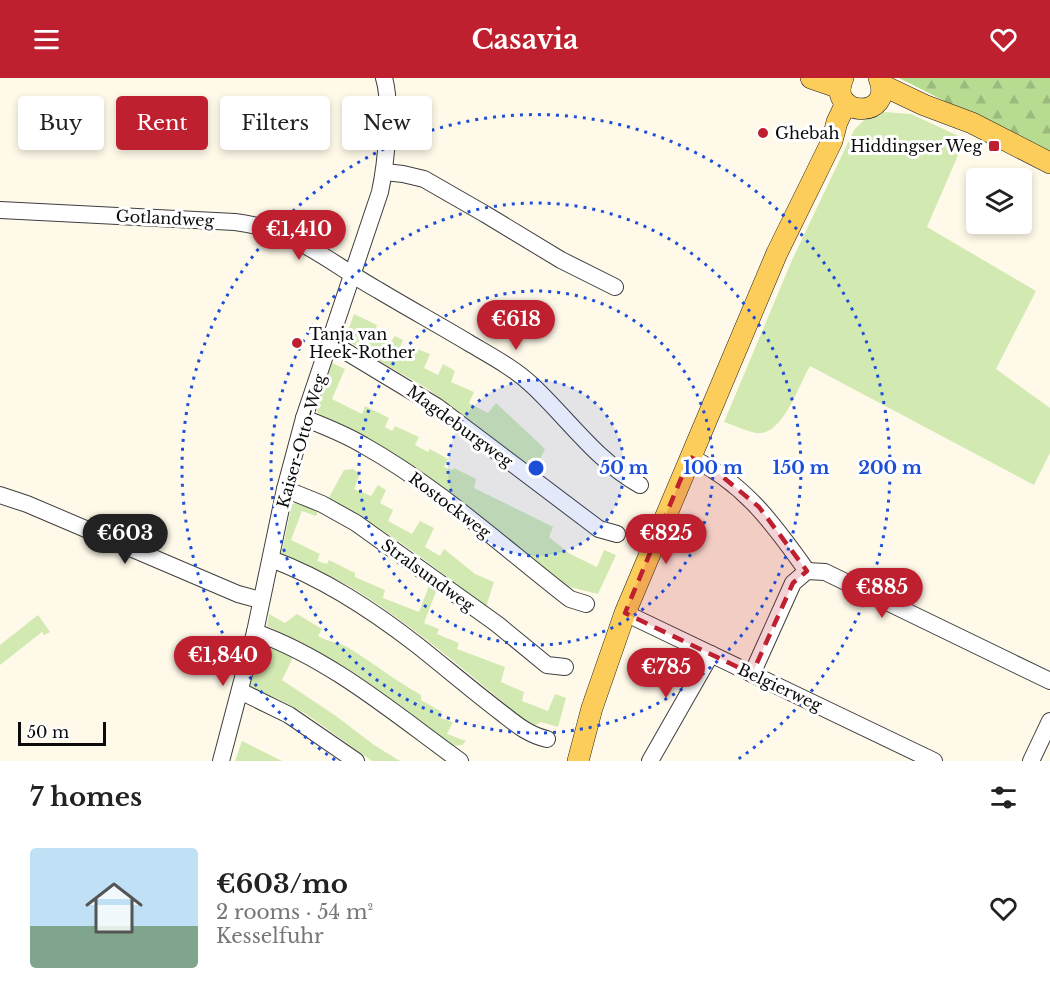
<!DOCTYPE html>
<html lang="en">
<head>
<meta charset="utf-8">
<style>
  body { margin:0; font-family:"Libre Baskerville",serif; background:#f6f6f6; color:#222; height:100vh; display:flex; flex-direction:column; font-size:22px; white-space:nowrap }
  * { box-sizing:border-box; margin:0 }
  p { font-size:20px; color:#767676 }
  .icon { flex:none; width:33px; height:33px; fill:none; stroke:currentColor; stroke-width:2; stroke-linecap:round; stroke-linejoin:round }
  .map { position:relative; height:683px; overflow:hidden }
  .side { display:flex; flex-direction:column; background:#fff; flex:1 }
  .side>* { flex:none }
  .banner { position:absolute; left:18px; top:18px; width:600px; height:54px; display:flex; gap:12px }
  .tools { position:absolute; left:966px; top:90px; display:grid; gap:12px }
  .tools a { display:grid; place-items:center; width:66px; height:66px; border-radius:6px; background:#fff; box-shadow:0 3px 9px #0003; font-size:30px }
  .scale { position:absolute; left:18px; bottom:15px; width:88px; box-sizing:border-box; padding-left:6px; border:3px solid #0b0b0b; border-top:0; font-size:16px; line-height:21px; white-space:nowrap; color:#0b0b0b; -webkit-text-stroke:4px #fff; paint-order:stroke }
  .price { position:absolute; translate:-50% -51px; padding:0 14px; border-radius:21px; background:#be202f; color:#fff; font-size:20px; line-height:39px; filter:drop-shadow(0 2px 3px #0008) }
  .price::after { content:''; position:absolute; left:50%; top:36px; width:18px; height:14px; margin-left:-9px; background:inherit; clip-path:polygon(0 0,100% 0,50% 100%) }
  .price.current { background:#222; color:#fff }
  ul { padding:0; list-style:none }
  li { display:flex; align-items:center; gap:18px; height:150px; padding:0 30px }
  li+li { border-top:2px solid #e0e0e0 }
  li span { display:grid; place-items:center; flex:none; width:168px; height:120px; border-radius:6px; color:#555 }
  li>.icon { margin-inline-start:auto }
  span .icon { width:72px; height:72px; fill:#fffc; stroke-width:1 }
  li b { font-size:26px }
  h2 { display:flex; justify-content:space-between; align-items:center; height:72px; padding:0 30px; font-size:26px }
  .pill { padding:0 21px; border-radius:6px; background:#fff; box-shadow:0 3px 9px #0003; font-size:21px; line-height:54px }
  .pill.current { background:#be202f; color:#fff }
  header { display:flex; justify-content:space-between; align-items:center; height:78px; padding:0 30px; background:#be202f; color:#fff; font-size:27px; font-weight:800 }
  .map>svg:first-child { display:block }
  .grass { fill:#d2eab2 }
  .forest { fill:url(#forest-firs) }
  .lines { fill:none; stroke-linecap:round; stroke-linejoin:round }
  .minor-casing { stroke:#3e3e3e; stroke-width:18 }
  .major-casing { stroke:#1c1c1c; stroke-width:22 }
  .minor { stroke:#fff; stroke-width:16 }
  .major { stroke:#fdcd5b; stroke-width:21 }
  .marked { fill:#be202f; fill-opacity:0.2; stroke:#be202f; stroke-width:4.5; stroke-dasharray:12 8; stroke-linejoin:round }
  .ring { fill:none; stroke:#1d4ed8; stroke-width:3; stroke-dasharray:3 6 }
  .poi-dot { fill:#be202f; stroke:#fff; stroke-width:2 }
  .labels { text-anchor:middle; stroke-width:6; stroke-linejoin:round; paint-order:stroke }
  .poi-label { font-size:16px; fill:#0b0b0b; stroke:#fff; text-anchor:start }
  .street-label { font-size:16px; fill:#0b0b0b; stroke:#fff }
  .centre { fill:#1d4ed8; stroke:#fff; stroke-width:3 }
  .ring-label { font-size:18px; text-anchor:middle; font-weight:bold; fill:#1d4ed8; stroke:#fff; stroke-width:6; stroke-linejoin:round; paint-order:stroke }
</style>
</head>
<body>
<header><svg class="icon" aria-label="menu" viewBox="0 0 24 24"><path d="M4 6h16M4 12h16M4 18h16"/></svg>Casavia<svg class="icon" aria-label="heart" viewBox="0 0 24 24"><path d="M12 20l-8-8c-3-5 5-10 8-4 3-6 11-1 8 4z"/></svg></header>
<div class="map">
<svg width="1050" height="683" viewBox="0 0 1050 683">
  <defs>
    <pattern id="forest-firs" width="22" height="20" patternUnits="userSpaceOnUse" patternTransform="scale(1.5)"><rect width="22" height="20" fill="#b6db91"/><path d="M5 1l3.5 6h-7zM16 11l3.5 6h-7z" fill="#9bbb7c"/></pattern>
  </defs>
  <rect width="100%" height="100%" fill="#fff9e9"/>
  <g class="grass">
    <path d="M884,34L911,36L965,61L927,149L1036,213L996,291L1050,330V375L1034,407L810,288C799,306 783,359 756,355C745,353 734,347 724,344L792,182L854,52L863,43Z"/>
    <polygon points="354,236 377,247 373,258 389,266 395,258 403,262 398,274 412,280 417,271 430,276 424,290 438,297 443,286 455,293 451,304 474,314 469,325 488,335 496,325 545,371 534,393 428,311 376,281 345,261"/>
    <polygon points="332,285 345,291 332,321 362,336 365,328 389,340 385,349 392,353 395,348 419,359 415,367 428,374 430,371 448,381 444,389 452,392 454,390 476,401 474,410 553,449 549,459 570,476 597,489 604,472 616,477 598,516 566,508 440,407 382,368 347,350 318,339 317,329"/>
    <path d="M353,391L360,396L354,411L371,418L378,407L386,412L380,425L393,432L388,443L412,456L420,443L434,450L425,469L440,478L444,471L475,496L494,504L486,529C435,489 385,450 328,421L344,392Z"/>
    <path d="M302,423L319,431L316,438L302,433L291,462L320,476L317,483L327,486L329,482L355,495V499L385,512L383,520L419,534L430,505L437,511L424,545L439,551L437,556L459,565L457,571L505,589L501,604L524,614L522,623L548,633L555,616L566,620L558,649L541,644L532,649C477,602 420,553 359,514C335,499 307,488 281,477L292,426Z"/>
    <path d="M269,536L285,545L297,536L322,551L318,558C328,564 341,565 349,570C373,585 396,603 421,617V622L442,634L440,640L453,644L447,656L466,663L462,667L453,668L379,614L305,566L267,548Z"/>
    <polygon points="38,537 50,554 44,557 42,554 0,587 0,567"/>
    <polygon points="263,563 294,577 282,602 336,638 374,667 400,683 372,683 306,636 278,621 249,610"/>
    <polygon points="242,663 282,683 235,683"/>
  </g>
  <polygon class="forest" points="899,0 1050,0 1050,76"/>
  <g class="lines">
    <g class="minor-casing">
      <g id="minor">
        <polyline points="385,94 403,96 424,101 485,136 561,182 615,209"/>
        <path d="M0,132L235,144C295,151 328,184 378,212C408,230 439,247 469,265C491,278 514,290 533,308C568,341 598,384 640,407"/>
        <polyline points="330,264 436,328 599,451 617,456"/>
        <path d="M304,340C324,348 345,356 363,367C438,409 503,469 570,521L586,526"/>
        <path d="M690,379C744,405 773,445 807,493"/>
        <polyline points="285,411 322,426 356,445 497,546 547,587 565,589"/>
        <polyline points="0,417 27,426 238,516 260,522"/>
        <path d="M271,481C325,501 372,532 417,567C446,590 474,614 503,636C517,647 529,657 547,661"/>
        <polyline points="625,535 934,683"/>
        <path d="M255,554C331,581 395,636 460,683"/>
        <polyline points="752,596 793,505 807,493 825,494 1050,603"/>
        <polyline points="240,613 289,637 356,683"/>
        <path d="M221,683L255,554L285,411L304,340L380,114C386,86 392,26 384,0"/>
        <polyline points="650,683 711,576"/>
        <polyline points="1031,683 1050,643"/>
      </g>
    </g>
    <g class="major-casing">
      <g id="major">
        <polyline points="811,0 840,10"/>
        <path d="M843,0C825,39 896,43 879,0"/>
        <polyline points="882,7 924,27 972,45 1050,85"/>
        <polyline points="578,683 592,630 625,535 777,175 832,63 837,44 846,25"/>
      </g>
    </g>
    <use href="#minor" class="minor"/>
    <use href="#major" class="major"/>
  </g>
  <path class="marked" d="M690,379L712,390L759,429L807,493L793,505L752,596L625,535Z"/>
  <circle cx="536" cy="390" r="88" fill="#1d4ed8" fill-opacity=".12"/>
  <g class="ring">
    <circle cx="536" cy="390" r="88"/>
    <circle cx="536" cy="390" r="177"/>
    <circle cx="536" cy="390" r="265"/>
    <path d="M335 682A354 354 0 1 1 737 682"/>
  </g>
  <g class="poi-dot">
    <circle cx="763" cy="55" r="6"/>
    <rect x="988" y="62" width="12" height="12" rx="3"/>
    <circle cx="297" cy="265" r="6"/>
  </g>
  <g class="labels">
    <g class="poi-label">
      <text x="775" y="61">Ghebah</text>
      <text x="982" y="74" text-anchor="end">Hiddingser Weg</text>
      <text x="309" y="262">Tanja van<tspan x="309" dy="18">Heek-Rother</tspan></text>
    </g>
    <g class="street-label">
      <text transform="translate(165 140) rotate(3)" y="6">Gotlandweg</text>
      <text transform="translate(460 348) rotate(36)" y="6">Magdeburgweg</text>
      <text transform="translate(301 363) rotate(-74)" y="6">Kaiser-Otto-Weg</text>
      <text transform="translate(450 427) rotate(37)" y="6">Rostockweg</text>
      <text transform="translate(428 497) rotate(36)" y="6">Stralsundweg</text>
      <text transform="translate(780 609) rotate(25)" y="6">Belgierweg</text>
    </g>
  </g>
  <circle cx="536" cy="390" r="9" class="centre"/>
  <g class="ring-label">
    <text x="624" y="396">50 m</text>
    <text x="713" y="396">100 m</text>
    <text x="801" y="396">150 m</text>
    <text x="890" y="396">200 m</text>
  </g>
</svg>
<div class="tools">
<a><svg class="icon" aria-label="layers" viewBox="0 0 24 24"><path d="M12 4l9 5-9 5-9-5zM3 14l9 5 9-5"/></svg></a>
</div>
<div class="scale">50 m</div>
<b class="price" style="left:299px;top:183px">€1,410</b>
<b class="price" style="left:516px;top:273px">€618</b>
<b class="price current" style="left:125px;top:487px">€603</b>
<b class="price" style="left:666px;top:487px">€825</b>
<b class="price" style="left:882px;top:541px">€885</b>
<b class="price" style="left:223px;top:609px">€1,840</b>
<b class="price" style="left:666px;top:621px">€785</b>
<div class="banner">
<a class="pill">Buy</a>
<a class="pill current">Rent</a>
<a class="pill">Filters</a>
<a class="pill">New</a>
</div>
</div>
<section class="side">
<h2>7 homes<svg class="icon" aria-label="filters" viewBox="0 0 24 24"><path d="M4 7h16M4 17h16"/><circle cx="9" cy="7" r="2"/><circle cx="15" cy="17" r="2"/></svg></h2>
<ul>
<li><span style="background:linear-gradient(#bfe0f5 65%,#7fa58c 0)"><svg class="icon" aria-label="home" viewBox="0 0 24 24"><path d="M3 11l9-7 9 7M6 9v11h12V9"/></svg></span><div><b>€603/mo</b><p>2 rooms · 54 m²</p><p>Kesselfuhr</p></div><svg class="icon" aria-label="heart" viewBox="0 0 24 24"><path d="M12 20l-8-8c-3-5 5-10 8-4 3-6 11-1 8 4z"/></svg></li>
</ul>
</section>
</body>
</html>
